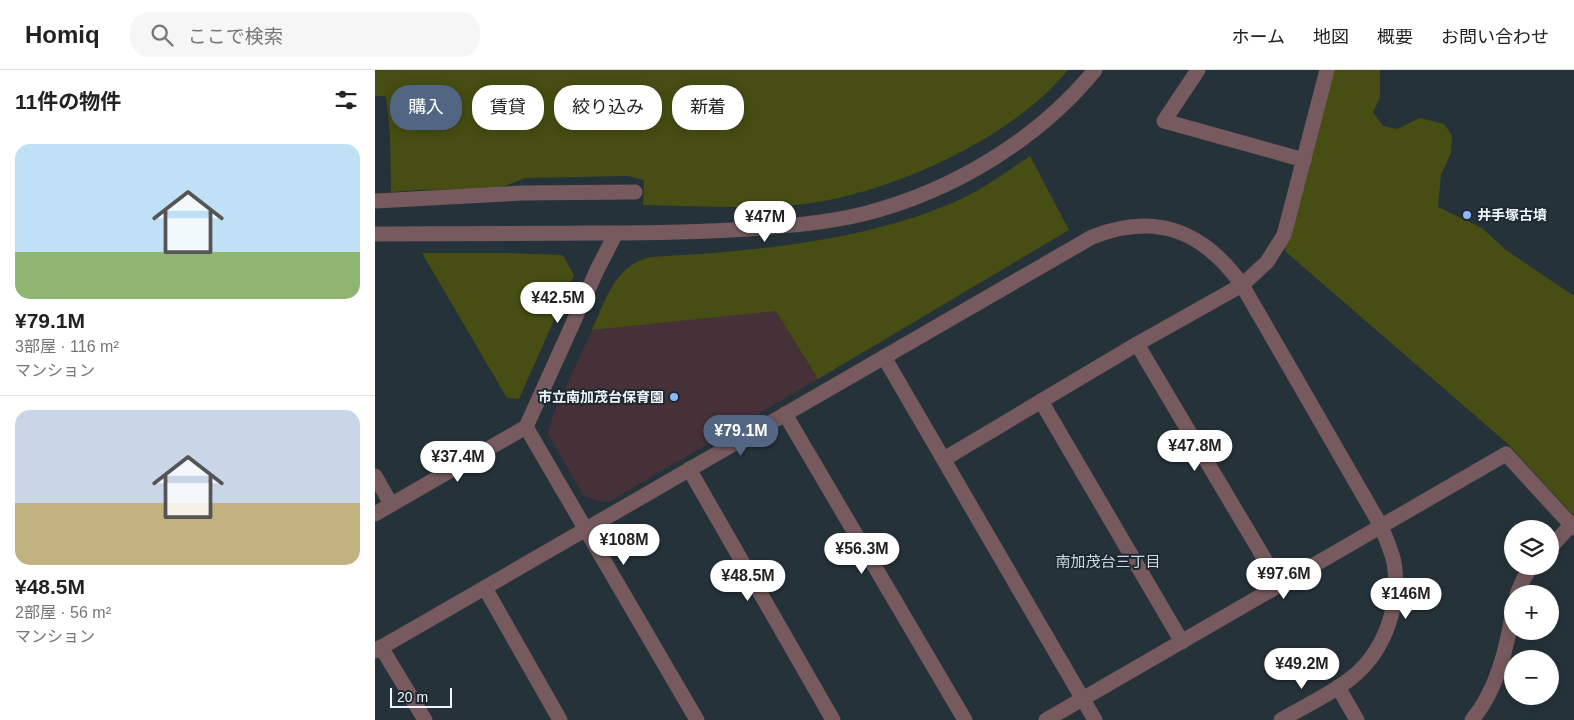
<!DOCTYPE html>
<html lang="ja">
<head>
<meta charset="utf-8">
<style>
  body { margin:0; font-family:Arial,"Noto Sans JP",sans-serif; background:#f6f6f6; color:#222; height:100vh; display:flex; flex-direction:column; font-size:19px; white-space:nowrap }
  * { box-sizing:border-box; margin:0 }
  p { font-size:16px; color:#767676 }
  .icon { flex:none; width:28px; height:28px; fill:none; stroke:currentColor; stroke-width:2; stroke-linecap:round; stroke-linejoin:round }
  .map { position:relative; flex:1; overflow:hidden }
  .details { display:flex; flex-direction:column; background:#fff; width:375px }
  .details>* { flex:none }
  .banner { position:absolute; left:15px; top:15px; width:475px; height:45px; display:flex; gap:10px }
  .tools { position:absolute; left:1129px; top:450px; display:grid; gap:10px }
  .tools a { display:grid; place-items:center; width:55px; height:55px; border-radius:50%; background:#fff; box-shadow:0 2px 12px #0003; font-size:25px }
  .scale { position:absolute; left:15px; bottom:12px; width:62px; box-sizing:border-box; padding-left:5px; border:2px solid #eef6fb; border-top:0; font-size:14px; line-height:18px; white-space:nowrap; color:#eef6fb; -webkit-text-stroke:4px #1d2830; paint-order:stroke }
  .price { position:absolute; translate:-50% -42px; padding:0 11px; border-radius:18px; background:#fff; color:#222; font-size:16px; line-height:32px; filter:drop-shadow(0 1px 2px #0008) }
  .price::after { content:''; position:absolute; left:50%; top:30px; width:15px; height:11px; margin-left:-8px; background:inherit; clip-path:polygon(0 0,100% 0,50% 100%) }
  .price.on { background:#526684; color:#fff }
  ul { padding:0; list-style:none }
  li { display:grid; align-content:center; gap:10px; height:265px; padding:0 15px }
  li+li { border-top:1px solid #e0e0e0 }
  li span { display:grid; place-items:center; height:155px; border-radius:15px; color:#555 }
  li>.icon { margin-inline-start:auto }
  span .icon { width:90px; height:90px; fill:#fffc; stroke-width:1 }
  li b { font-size:21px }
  h2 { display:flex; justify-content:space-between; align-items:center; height:60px; padding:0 15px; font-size:21px }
  .tag { padding:0 18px; border-radius:20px; background:#fff; box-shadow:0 2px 12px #0003; font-size:18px; line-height:45px }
  .tag.on { background:#526684; color:#fff }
  header { display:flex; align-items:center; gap:30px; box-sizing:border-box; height:70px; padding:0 25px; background:#fff; border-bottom:1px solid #e0e0e0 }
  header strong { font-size:24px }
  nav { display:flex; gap:28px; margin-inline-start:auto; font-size:18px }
  .search { width:350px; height:45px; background:#f6f6f6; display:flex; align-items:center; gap:12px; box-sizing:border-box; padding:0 18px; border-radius:20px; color:#767676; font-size:19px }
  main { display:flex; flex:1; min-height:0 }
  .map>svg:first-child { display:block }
  .education { fill:#453137 }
  .green { fill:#464e13 }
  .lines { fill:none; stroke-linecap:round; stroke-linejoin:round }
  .minor { stroke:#765a5e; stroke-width:15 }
  .tertiary { stroke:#765a5e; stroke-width:15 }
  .poi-dot { fill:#8db9fc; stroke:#1d2830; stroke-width:2 }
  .labels { text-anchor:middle; stroke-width:4; stroke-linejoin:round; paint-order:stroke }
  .poi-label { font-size:14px; font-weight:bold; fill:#eef6fb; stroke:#1d2830; text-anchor:start }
  .neighbourhood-label { font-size:15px; fill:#cbd9e4; stroke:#1d2830 }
</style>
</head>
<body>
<header>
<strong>Homiq</strong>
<div class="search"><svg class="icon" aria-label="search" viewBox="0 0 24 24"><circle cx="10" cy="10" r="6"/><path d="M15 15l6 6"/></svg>ここで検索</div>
<nav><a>ホーム</a><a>地図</a><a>概要</a><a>お問い合わせ</a></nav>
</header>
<main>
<section class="details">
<h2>11件の物件<svg class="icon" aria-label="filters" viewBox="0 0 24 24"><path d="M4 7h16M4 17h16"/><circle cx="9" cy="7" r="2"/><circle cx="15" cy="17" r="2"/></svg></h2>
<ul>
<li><span style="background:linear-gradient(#bfe0f5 70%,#8fb573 0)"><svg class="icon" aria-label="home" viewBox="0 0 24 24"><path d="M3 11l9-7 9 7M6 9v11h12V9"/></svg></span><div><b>¥79.1M</b><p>3部屋 · 116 m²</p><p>マンション</p></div></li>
<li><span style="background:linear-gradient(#c9d6e8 60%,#c2b280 0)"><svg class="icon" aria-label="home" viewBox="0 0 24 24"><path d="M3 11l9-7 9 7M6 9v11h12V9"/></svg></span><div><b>¥48.5M</b><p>2部屋 · 56 m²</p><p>マンション</p></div></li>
</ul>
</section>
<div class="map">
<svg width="1199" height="650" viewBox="0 0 1199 650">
  <rect width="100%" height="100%" fill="#26323a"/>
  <polygon class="education" points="401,240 443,309 234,432 227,432 209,426 173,364 178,345 217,260"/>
  <g class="green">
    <path d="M0,0H693C636,70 509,127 420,135C369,139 319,136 268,135L269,110L253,106L150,108L122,119L43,120L16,122L15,64L11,26H0Z"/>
    <polygon points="959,0 1005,0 1005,28 998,42 1008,56 1022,59 1045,48 1069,54 1077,65 1076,83 1066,105 1063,137 1107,158 1131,180 1199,226 1199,446 1133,374 911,182 910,178"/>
    <path d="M655,86L694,160L443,309L401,241L217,260C231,230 239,195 276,187C380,181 488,172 584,130C609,119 632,101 655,86Z"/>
    <polygon points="47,183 133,183 186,185 189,187 199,205 144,329 132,328"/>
  </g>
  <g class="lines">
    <g class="minor">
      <polyline points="823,0 789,51 929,90"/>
      <polyline points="0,131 148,123 260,122"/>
      <polyline points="762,274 905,515"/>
      <polyline points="509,287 720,650"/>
      <polyline points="666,331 807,572"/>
      <polyline points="410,344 590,650"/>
      <polyline points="151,357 322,650"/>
      <polyline points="569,389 762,274 867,215 892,192 909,165 952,0"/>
      <polyline points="314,399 458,650"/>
      <polyline points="0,406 16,434"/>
      <polyline points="0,444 151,357 222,200 241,163"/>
      <polyline points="1175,478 1196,455"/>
      <polyline points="110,518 185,650"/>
      <polyline points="1142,524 1149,508 1157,496"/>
      <polyline points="6,577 50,650"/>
      <path d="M0,581L717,167C780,142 828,160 867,215L1006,456C1011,468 1016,480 1019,492C1026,535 1010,582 975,609C954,625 928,637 906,650"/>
      <polyline points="963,617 982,650"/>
      <polyline points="671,650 1131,384 1199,458"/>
      <path d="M1097,650C1122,620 1132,578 1138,540"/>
    </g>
    <path class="tertiary" d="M0,164C76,164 152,164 227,163C276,163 325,162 374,159C412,156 451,153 488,144C576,122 663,70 720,0"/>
  </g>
  <g class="poi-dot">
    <circle cx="1092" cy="145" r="5"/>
    <circle cx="299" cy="327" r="5"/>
  </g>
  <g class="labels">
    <g class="poi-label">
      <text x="1102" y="150">井手塚古墳</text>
      <text x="289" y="332" text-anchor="end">市立南加茂台保育園</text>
    </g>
    <g class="neighbourhood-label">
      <text x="733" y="497">南加茂台三丁目</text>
    </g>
  </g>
</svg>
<div class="tools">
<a><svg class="icon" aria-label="layers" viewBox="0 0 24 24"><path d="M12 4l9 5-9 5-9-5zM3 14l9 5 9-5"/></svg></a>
<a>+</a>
<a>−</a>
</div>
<div class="scale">20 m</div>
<b class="price" style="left:390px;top:173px">¥47M</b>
<b class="price" style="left:183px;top:254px">¥42.5M</b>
<b class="price on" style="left:366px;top:387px">¥79.1M</b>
<b class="price" style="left:820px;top:402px">¥47.8M</b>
<b class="price" style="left:83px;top:413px">¥37.4M</b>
<b class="price" style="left:249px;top:496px">¥108M</b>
<b class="price" style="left:487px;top:505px">¥56.3M</b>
<b class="price" style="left:909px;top:530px">¥97.6M</b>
<b class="price" style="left:373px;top:532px">¥48.5M</b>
<b class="price" style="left:1031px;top:550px">¥146M</b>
<b class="price" style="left:927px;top:620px">¥49.2M</b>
<div class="banner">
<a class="tag on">購入</a>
<a class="tag">賃貸</a>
<a class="tag">絞り込み</a>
<a class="tag">新着</a>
</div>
</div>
</main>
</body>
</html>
